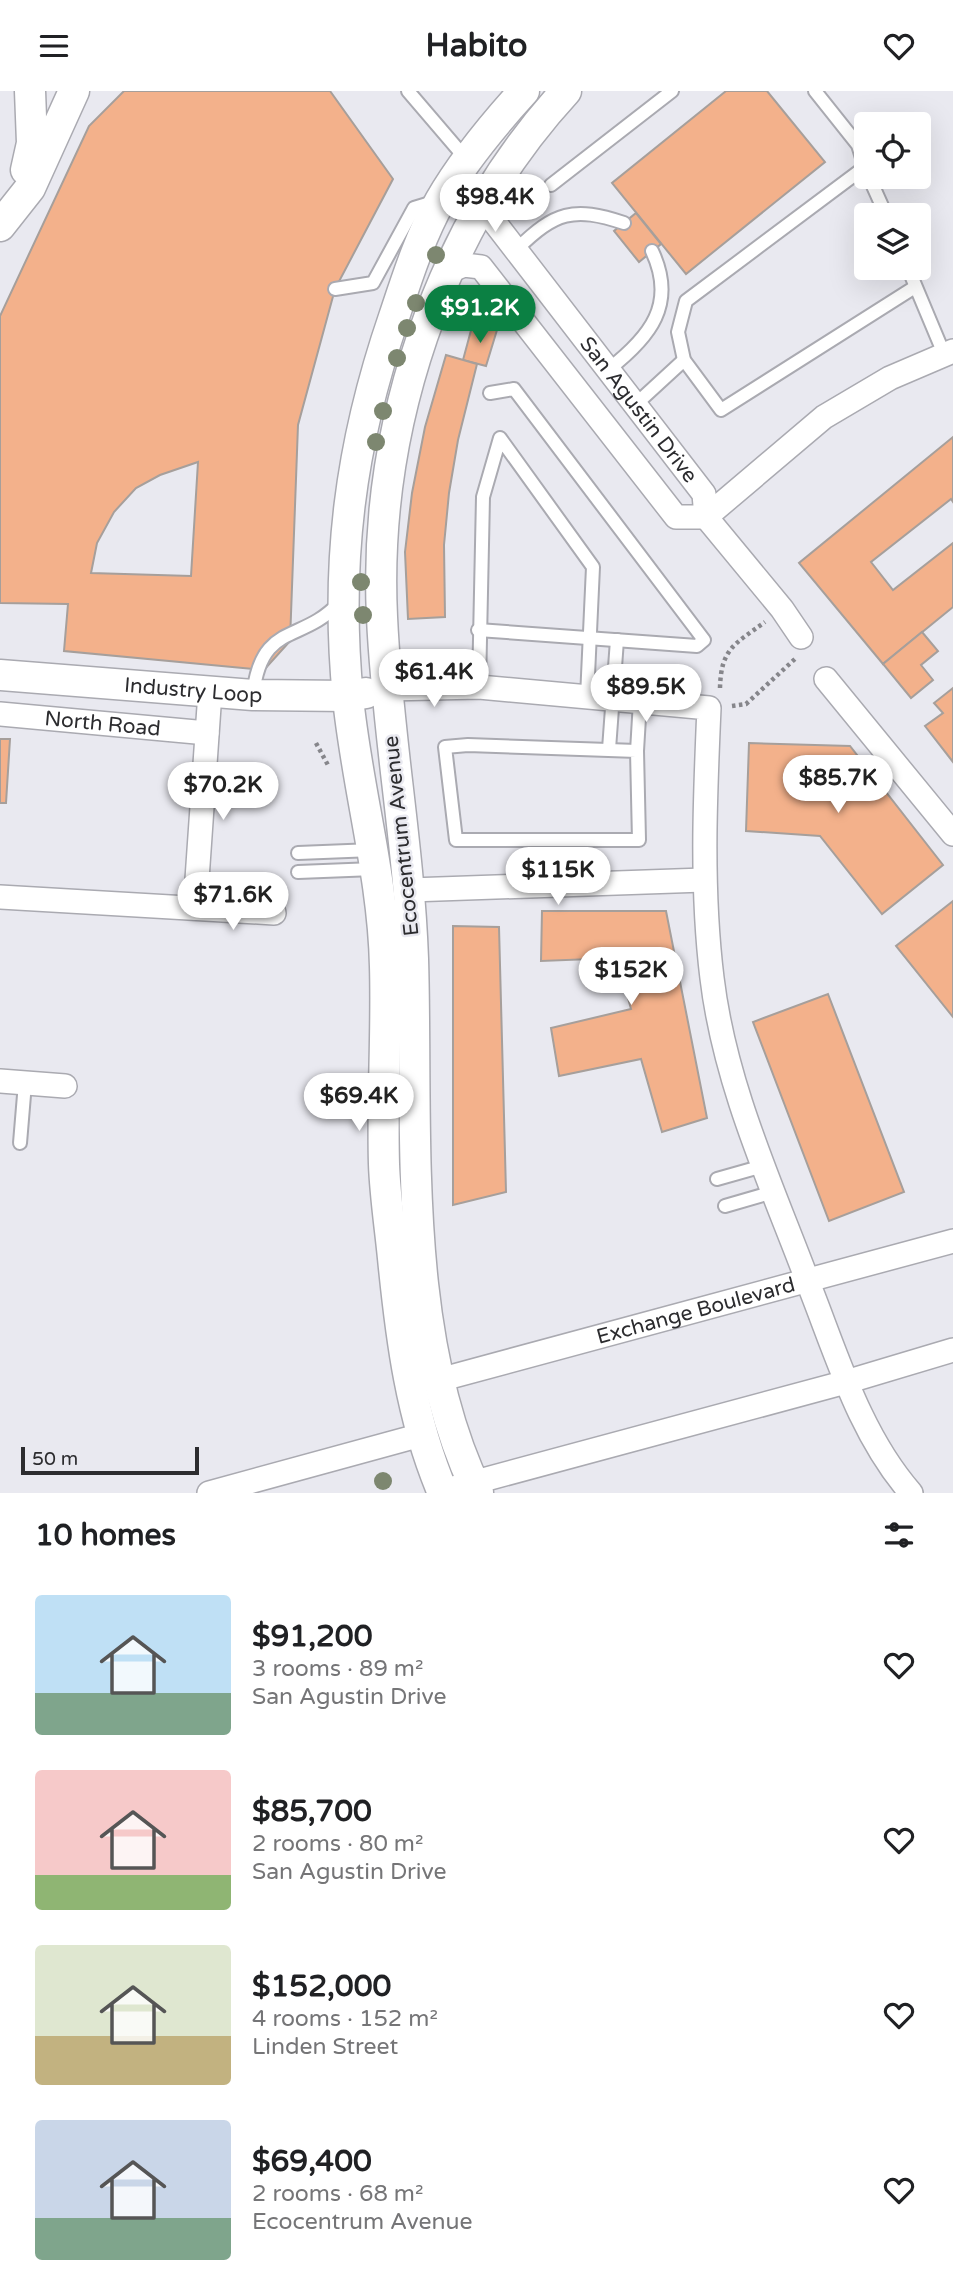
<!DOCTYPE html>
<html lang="en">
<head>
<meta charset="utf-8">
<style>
  body { margin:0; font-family:"Varela Round",sans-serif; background:#f2f2f2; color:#202124; height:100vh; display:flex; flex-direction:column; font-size:26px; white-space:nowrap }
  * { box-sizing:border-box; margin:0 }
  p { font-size:23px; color:#757577 }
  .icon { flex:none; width:38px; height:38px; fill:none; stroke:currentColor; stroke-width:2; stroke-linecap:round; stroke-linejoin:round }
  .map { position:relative; height:1402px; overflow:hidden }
  .sheet { display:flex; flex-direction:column; background:#fff; flex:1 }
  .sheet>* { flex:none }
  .fabs { position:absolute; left:854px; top:21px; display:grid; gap:14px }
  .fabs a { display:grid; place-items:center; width:77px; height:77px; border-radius:7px; background:#fff; box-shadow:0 7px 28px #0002; font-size:35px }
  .scale { position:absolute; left:21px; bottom:18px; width:178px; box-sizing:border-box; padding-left:7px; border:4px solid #2c2c2f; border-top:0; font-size:19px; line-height:24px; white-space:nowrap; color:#2c2c2f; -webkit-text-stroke:5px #e9e9f0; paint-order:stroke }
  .price { position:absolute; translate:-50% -60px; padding:0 16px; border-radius:24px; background:#fff; color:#222; font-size:23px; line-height:46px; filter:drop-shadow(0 2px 4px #0008) }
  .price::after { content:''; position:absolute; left:50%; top:42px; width:21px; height:16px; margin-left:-10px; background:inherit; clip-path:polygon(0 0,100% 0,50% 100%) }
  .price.active { background:#0b8043; color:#fff }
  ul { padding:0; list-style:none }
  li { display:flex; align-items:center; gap:21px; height:175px; padding:0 35px }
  li span { display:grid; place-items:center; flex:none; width:196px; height:140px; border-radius:7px; color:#555 }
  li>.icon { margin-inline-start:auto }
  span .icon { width:84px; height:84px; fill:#fffc; stroke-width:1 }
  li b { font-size:30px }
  h2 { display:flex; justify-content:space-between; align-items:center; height:84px; padding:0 35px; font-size:30px }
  header { display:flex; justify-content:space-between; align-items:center; height:91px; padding:0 35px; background:#fff; font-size:32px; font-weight:700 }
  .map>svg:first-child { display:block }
  .building { fill:#f3b18b; stroke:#a69f9b; stroke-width:2; fill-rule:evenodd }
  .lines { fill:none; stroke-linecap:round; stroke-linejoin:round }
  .service-casing { stroke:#aaaab1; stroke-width:16 }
  .minor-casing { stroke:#aaaab1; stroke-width:26 }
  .tertiary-casing { stroke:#aaaab1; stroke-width:33 }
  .path { stroke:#86868b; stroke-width:4.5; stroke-dasharray:3.5 3.5; stroke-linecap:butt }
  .service { stroke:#fff; stroke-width:12 }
  .minor { stroke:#fff; stroke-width:23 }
  .tertiary { stroke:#fff; stroke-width:30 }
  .tree { fill:#7d8770 }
  .labels { text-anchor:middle; stroke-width:5; stroke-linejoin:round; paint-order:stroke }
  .street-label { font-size:21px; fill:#2c2c2f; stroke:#e9e9f0 }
</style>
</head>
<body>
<header><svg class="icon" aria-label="menu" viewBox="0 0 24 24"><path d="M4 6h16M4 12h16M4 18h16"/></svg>Habito<svg class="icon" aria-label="heart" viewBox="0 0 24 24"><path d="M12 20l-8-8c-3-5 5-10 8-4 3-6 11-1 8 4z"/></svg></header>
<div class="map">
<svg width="953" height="1402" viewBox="0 0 953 1402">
  <rect width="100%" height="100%" fill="#e9e9f0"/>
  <g class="building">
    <path d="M124,0H330L393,88L335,198L298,334L290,550L264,579L64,560L68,513L0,512V225L89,35ZM198,371L191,485L91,482L97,452L114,421L136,397L160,384Z"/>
    <polygon points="726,0 767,0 825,71 686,183 612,92"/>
    <polygon points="636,122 661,153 639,171 614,140"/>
    <polygon points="473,232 497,239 486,275 463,269"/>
    <polygon points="446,264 477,273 458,349 449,402 444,454 445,526 408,528 405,461 412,402 425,336"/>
    <polygon points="953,346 953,411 951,408 871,471 893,499 953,452 953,516 883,573 799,472"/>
    <polygon points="922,541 938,560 921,574 933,589 911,607 883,573"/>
    <polygon points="953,597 953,671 925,635 943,622 934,612"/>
    <polygon points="0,648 10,648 6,712 0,712"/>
    <polygon points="749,652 850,655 943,774 882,823 820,745 746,740"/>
    <polygon points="953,810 953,926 896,855"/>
    <polygon points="542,820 666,820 707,1027 662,1041 641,968 559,985 551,937 631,918 617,867 541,870"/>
    <polygon points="453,835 499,836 506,1101 453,1114"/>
    <polygon points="828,903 904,1101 829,1130 753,931"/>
  </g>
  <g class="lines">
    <g class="service-casing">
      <g id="service">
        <polyline points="408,0 467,69"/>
        <polyline points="815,0 858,54 866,80"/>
        <polyline points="865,76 686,210 678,241 684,269 721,319 915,196"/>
        <polyline points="869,86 886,124"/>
        <polyline points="551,94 672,0"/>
        <path d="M517,158C555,121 573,115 624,132"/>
        <polyline points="908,177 944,263"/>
        <polyline points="335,198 373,192 414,117 437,110"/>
        <path d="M609,278C650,246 677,213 652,160"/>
        <polyline points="635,314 684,269"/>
        <polyline points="478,539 697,555 704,549 514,298 490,302"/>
        <polyline points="479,596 483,406 500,347 593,476 587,606"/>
        <path d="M253,603C262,530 301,553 339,512"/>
        <polygon points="468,654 637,660 639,749 456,749 445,656"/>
        <polyline points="609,658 617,549"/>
        <polyline points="637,660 640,610"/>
        <polyline points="298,762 373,759"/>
        <polyline points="298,781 374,778"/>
        <polyline points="20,1052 25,992"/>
        <polyline points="717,1088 763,1075"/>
        <polyline points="725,1115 773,1101"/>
      </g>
    </g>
    <g class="minor-casing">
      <g id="minor">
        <path id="s1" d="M482,115L704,403L706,426L782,518L801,546"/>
        <polyline points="447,181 464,174 481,176 676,426 706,426"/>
        <polyline points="706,426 824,326 890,287 953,260"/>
        <polyline points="826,588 953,743"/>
        <path d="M387,598L479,596L709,617C705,707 701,797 712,887C725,996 773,1097 811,1199C838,1268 861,1345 911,1402"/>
        <path id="s2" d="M0,623L207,642"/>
        <polyline points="410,799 704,789"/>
        <polyline points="0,806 274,822"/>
        <polyline points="195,817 210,601"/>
        <polyline points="0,990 65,995"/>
        <path id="s3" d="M439,1289L953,1150"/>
        <polyline points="442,1400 846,1291 953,1259"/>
        <polyline points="209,1402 421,1344"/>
      </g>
    </g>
    <g class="tertiary-casing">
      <g id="tertiary">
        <polyline points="26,79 32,52 30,0"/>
        <polyline points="0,135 30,97 74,0"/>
        <path id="s4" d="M0,584L253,604L348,605L366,602"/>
        <path d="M443,1402C411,1327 401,1248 393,1167C390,1136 385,1104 384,1073C382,1007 387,941 385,875C383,784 357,697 348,607C335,472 350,354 394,226C407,187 420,146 440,110C463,70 493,34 524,0"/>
        <path d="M478,1402C401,1246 418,1038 413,868C409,754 387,641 382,526C373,339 438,139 566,0"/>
      </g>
    </g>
    <g class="path">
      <path d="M720,597C721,557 735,553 765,531"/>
      <polyline points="732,615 746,613 796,567"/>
      <polyline points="316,652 329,676"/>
    </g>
    <use href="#service" class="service"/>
    <use href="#minor" class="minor"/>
    <use href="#tertiary" class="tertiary"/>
  </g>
  <g class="tree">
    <circle cx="436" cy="164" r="9"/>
    <circle cx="416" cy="212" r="9"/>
    <circle cx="407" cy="237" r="9"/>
    <circle cx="397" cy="267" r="9"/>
    <circle cx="383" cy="320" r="9"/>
    <circle cx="376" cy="351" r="9"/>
    <circle cx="361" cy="491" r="9"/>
    <circle cx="363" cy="524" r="9"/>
    <circle cx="383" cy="1390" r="9"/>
  </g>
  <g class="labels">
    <g class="street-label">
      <text dy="7" stroke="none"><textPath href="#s1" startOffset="257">San Agustin Drive</textPath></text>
      <text dy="7" stroke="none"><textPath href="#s4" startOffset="194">Industry Loop</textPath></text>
      <text dy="7" stroke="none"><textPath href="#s2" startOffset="103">North Road</textPath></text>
      <text transform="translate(401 745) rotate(-96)" y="7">Ecocentrum Avenue</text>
      <text dy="7" stroke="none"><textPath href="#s3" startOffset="266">Exchange Boulevard</textPath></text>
    </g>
  </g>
</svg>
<div class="fabs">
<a><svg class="icon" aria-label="locate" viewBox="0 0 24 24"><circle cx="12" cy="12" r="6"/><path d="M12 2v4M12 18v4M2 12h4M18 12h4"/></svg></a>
<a><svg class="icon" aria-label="layers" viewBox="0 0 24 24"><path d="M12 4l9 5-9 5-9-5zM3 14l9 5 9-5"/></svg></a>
</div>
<div class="scale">50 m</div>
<b class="price" style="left:495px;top:143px">$98.4K</b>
<b class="price active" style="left:480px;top:254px">$91.2K</b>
<b class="price" style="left:434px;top:618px">$61.4K</b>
<b class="price" style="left:646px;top:633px">$89.5K</b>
<b class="price" style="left:838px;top:724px">$85.7K</b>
<b class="price" style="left:223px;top:731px">$70.2K</b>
<b class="price" style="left:558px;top:816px">$115K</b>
<b class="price" style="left:233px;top:841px">$71.6K</b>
<b class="price" style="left:631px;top:916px">$152K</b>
<b class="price" style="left:359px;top:1042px">$69.4K</b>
</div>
<section class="sheet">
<h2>10 homes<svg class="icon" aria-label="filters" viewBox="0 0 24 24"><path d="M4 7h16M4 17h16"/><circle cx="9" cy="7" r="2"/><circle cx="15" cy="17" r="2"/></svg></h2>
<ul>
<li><span style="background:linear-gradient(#bfe0f5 70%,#7fa58c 0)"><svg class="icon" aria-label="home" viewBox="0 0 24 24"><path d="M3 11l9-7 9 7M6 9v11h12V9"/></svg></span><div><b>$91,200</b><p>3 rooms · 89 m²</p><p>San Agustin Drive</p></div><svg class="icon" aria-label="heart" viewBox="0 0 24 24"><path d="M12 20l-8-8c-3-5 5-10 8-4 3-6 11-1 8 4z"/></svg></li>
<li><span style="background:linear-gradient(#f6c9c9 75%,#8fb573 0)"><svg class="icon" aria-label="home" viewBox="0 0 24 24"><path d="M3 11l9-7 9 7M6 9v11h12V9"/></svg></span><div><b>$85,700</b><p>2 rooms · 80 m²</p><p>San Agustin Drive</p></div><svg class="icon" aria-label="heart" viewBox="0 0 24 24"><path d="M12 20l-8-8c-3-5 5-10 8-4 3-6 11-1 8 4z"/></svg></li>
<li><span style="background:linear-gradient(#dfe7d0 65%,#c2b280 0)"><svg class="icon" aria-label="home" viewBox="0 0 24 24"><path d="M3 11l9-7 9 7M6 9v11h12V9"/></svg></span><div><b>$152,000</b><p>4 rooms · 152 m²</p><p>Linden Street</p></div><svg class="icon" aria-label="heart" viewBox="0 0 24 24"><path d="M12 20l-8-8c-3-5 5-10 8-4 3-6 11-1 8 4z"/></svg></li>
<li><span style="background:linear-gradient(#c9d6e8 70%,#7fa58c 0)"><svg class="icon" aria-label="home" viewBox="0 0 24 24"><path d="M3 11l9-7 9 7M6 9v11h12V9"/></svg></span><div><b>$69,400</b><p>2 rooms · 68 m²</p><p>Ecocentrum Avenue</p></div><svg class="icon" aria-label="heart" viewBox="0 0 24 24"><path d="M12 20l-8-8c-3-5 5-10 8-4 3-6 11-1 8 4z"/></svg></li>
</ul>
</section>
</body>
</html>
